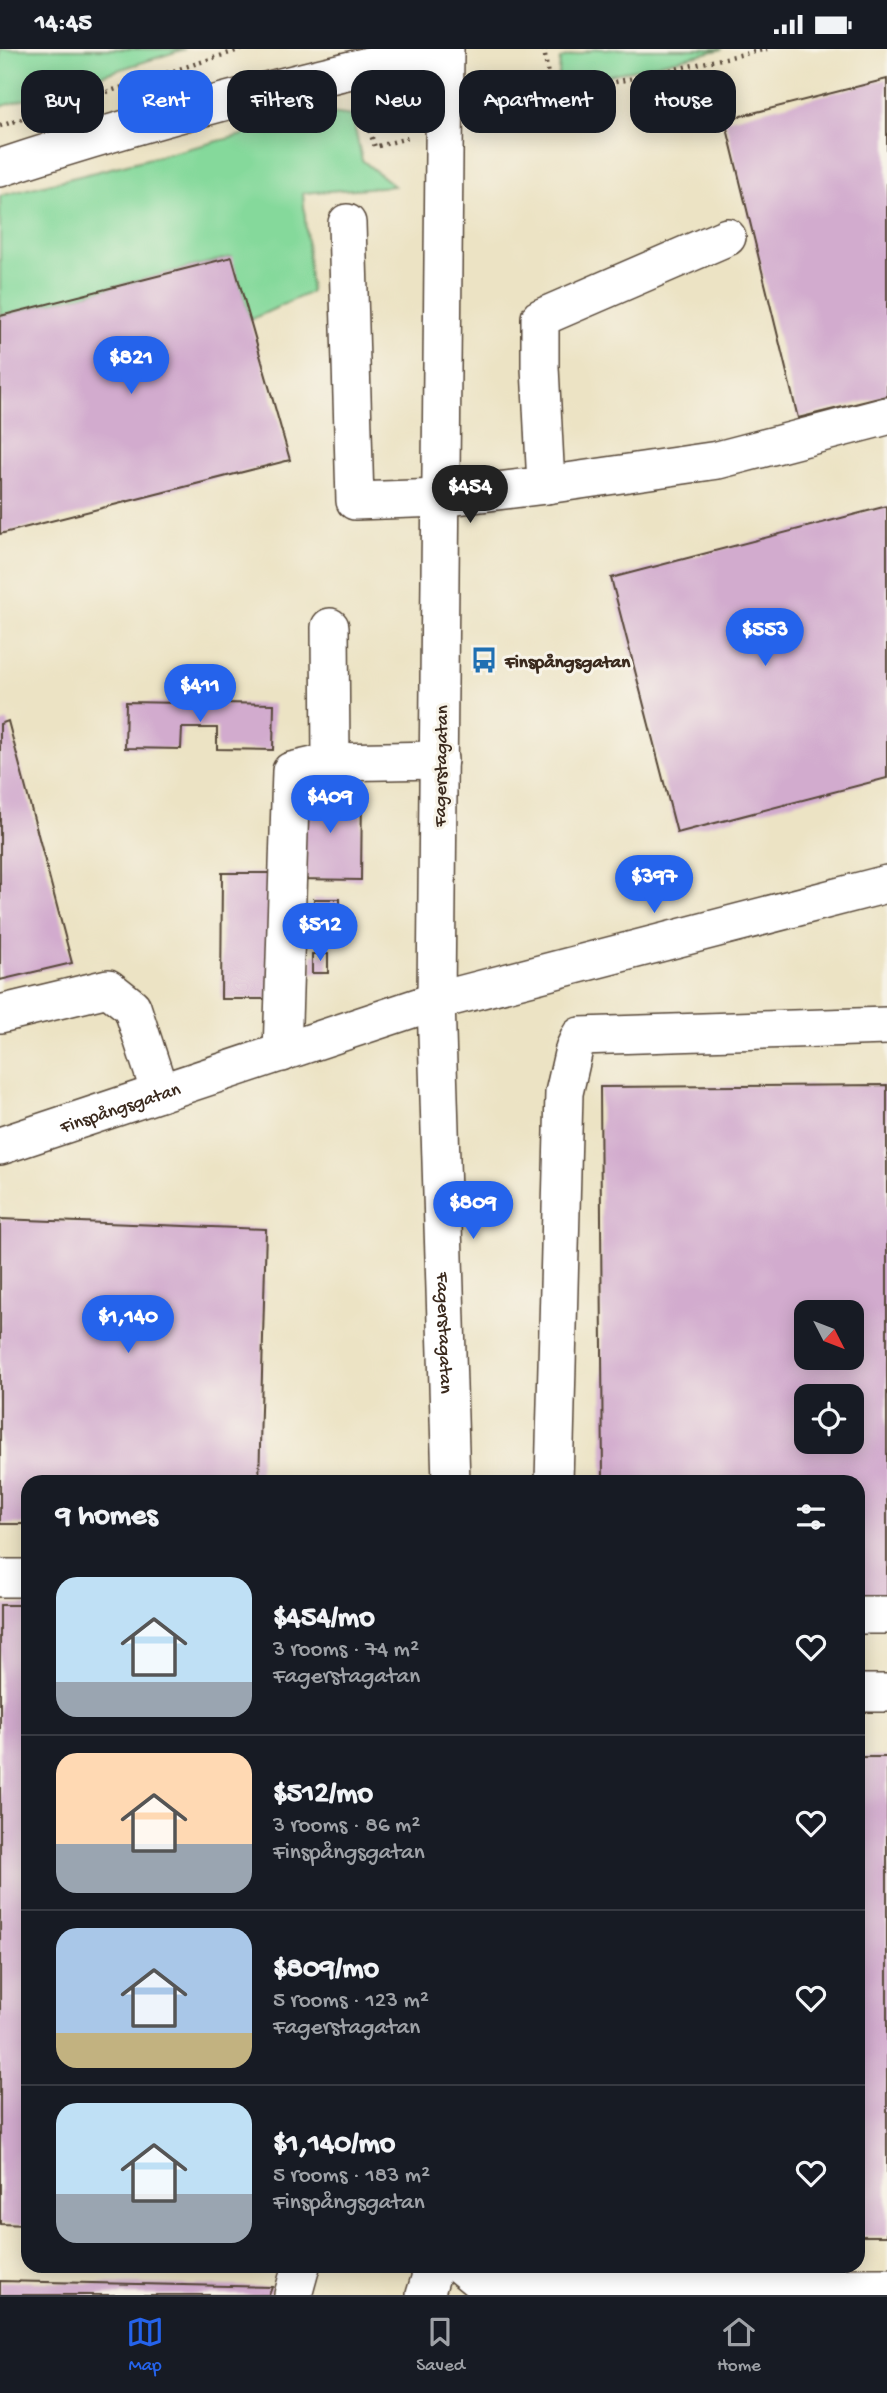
<!DOCTYPE html>
<html lang="en">
<head>
<meta charset="utf-8">
<style>
  body { margin:0; font-family:"Gochi Hand",sans-serif; background:#20242c; color:#f1f3f6; height:100vh; display:flex; flex-direction:column; font-size:26px; white-space:nowrap }
  * { box-sizing:border-box; margin:0 }
  p { font-size:23px; color:#9ea1a6 }
  .icon { flex:none; width:38px; height:38px; fill:none; stroke:currentColor; stroke-width:2; stroke-linecap:round; stroke-linejoin:round }
  .map { position:relative; flex:1; overflow:hidden }
  .sheet { position:absolute; left:21px; top:1426px; width:844px; height:798px; display:flex; flex-direction:column; background:#171b24; border-radius:21px; box-shadow:0 4px 18px #0003 }
  .sheet>* { flex:none }
  .top-card { position:absolute; left:21px; top:21px; width:845px; height:63px; display:flex; gap:14px }
  .needle { width:46px; rotate:132deg }
  .fabs { position:absolute; left:794px; top:1251px; display:grid; gap:14px }
  .fabs a { display:grid; place-items:center; width:70px; height:70px; border-radius:14px; background:#171b24; box-shadow:0 4px 18px #0003; font-size:35px }
  .price { position:absolute; translate:-50% -60px; padding:0 16px; border-radius:24px; background:#2563eb; color:#fff; font-size:23px; line-height:46px; filter:drop-shadow(0 2px 4px #0008) }
  .price::after { content:''; position:absolute; left:50%; top:42px; width:21px; height:16px; margin-left:-10px; background:inherit; clip-path:polygon(0 0,100% 0,50% 100%) }
  .price.selected { background:#222; color:#fff }
  ul { padding:0; list-style:none }
  li { display:flex; align-items:center; gap:21px; height:175px; padding:0 35px }
  li+li { border-top:2px solid #363941 }
  li span { display:grid; place-items:center; flex:none; width:196px; height:140px; border-radius:21px; color:#555 }
  li>.icon { margin-inline-start:auto }
  span .icon { width:84px; height:84px; fill:#fffc; stroke-width:1 }
  li b { font-size:30px }
  h2 { display:flex; justify-content:space-between; align-items:center; height:84px; padding:0 35px; font-size:30px }
  .pill { padding:0 24px; border-radius:21px; background:#171b24; box-shadow:0 4px 18px #0003; font-size:24px; line-height:63px }
  .pill.selected { background:#2563eb; color:#fff }
  .status { display:flex; justify-content:space-between; align-items:center; height:49px; padding:0 35px; background:#171b24; direction:ltr }
  .status svg { height:19px; fill:currentColor }
  .tabs { display:flex; justify-content:space-around; align-items:center; height:98px; border-top:2px solid #363941; background:#171b24; font-size:19px; color:#9ea1a6 }
  .tabs a { display:grid; justify-items:center; gap:4px }
  .tabs .selected { color:#2563eb }
  .map>svg:first-child { display:block }
  .green { fill:#85d99b; stroke:#60825c; stroke-width:2 }
  .building { fill:#d2abce; fill-rule:evenodd }
  .lines { fill:none; stroke-linecap:round; stroke-linejoin:round }
  .minor-casing { stroke:#564637; stroke-width:40 }
  .path { stroke:#564637; stroke-width:4.5; stroke-dasharray:2 5; stroke-linecap:butt }
  .minor { stroke:#fff; stroke-width:37 }
  .labels { text-anchor:middle; stroke-width:6; stroke-linejoin:round; paint-order:stroke }
  .poi-label { font-size:19px; font-weight:bold; fill:#3b2a1e; stroke:#f7f3e8; text-anchor:start }
  .street-label { font-size:19px; fill:#3b2a1e; stroke:#f7f3e8 }
</style>
</head>
<body>
<div class="status"><b>14:45</b><svg viewBox="0 0 49 12"><path d="M0 12V9h3v3zM5 12V6h3v6zM10 12V3h3v9zM15 12V0h3v12zM26 1h20v11H26zM47 4h2v5h-2z"/></svg></div>
<div class="map">
<svg width="887" height="2246" viewBox="0 0 887 2246">
  <rect width="100%" height="100%" fill="#f7f3e8"/>
  <filter id="ink" filterUnits="userSpaceOnUse"><feTurbulence type="fractalNoise" baseFrequency=".0143" numOctaves="2"/><feDisplacementMap in="SourceGraphic" scale="14" xChannelSelector="R" yChannelSelector="G"/><feConvolveMatrix kernelMatrix="1 2 1 2 8 2 1 2 1" color-interpolation-filters="sRGB"/></filter>
  <filter id="wash" filterUnits="userSpaceOnUse"><feTurbulence type="fractalNoise" baseFrequency=".00686" numOctaves="4" result="noise"/><feDisplacementMap in="SourceGraphic" scale="28" xChannelSelector="R" yChannelSelector="G"/><feGaussianBlur stdDeviation="1.57" result="paint"/><feColorMatrix in="noise" values="0 0 0 0 0 0 0 0 0 0 0 0 0 0 0 0 0 1.4 0 .05"/><feComposite in="paint" operator="in"/></filter>
  <g filter="url(#wash)">
    <rect width="100%" height="100%" fill="#ece3c4"/>
    <g class="green">
      <polygon points="0,0 185,0 0,58"/>
      <polygon points="596,0 723,0 558,38 560,10"/>
      <polygon points="330,64 352,67 362,111 394,137 303,144 311,243 250,271 231,208 0,267 0,147"/>
    </g>
    <g id="blocks">
      <g class="building">
        <polygon points="887,30 887,347 798,369 725,71"/>
        <polygon points="232,208 290,411 0,485 0,267"/>
        <polygon points="887,457 887,729 677,784 611,529"/>
        <polygon points="183,648 218,649 218,654 274,655 273,701 217,700 217,679 182,679 181,700 125,699 126,653 183,654"/>
        <polygon points="8,672 72,914 0,931 0,675"/>
        <polygon points="298,741 362,742 361,831 298,830"/>
        <polygon points="222,824 272,824 271,950 221,950"/>
        <polygon points="314,850 340,850 340,893 313,893"/>
        <rect x="312" y="905" width="16" height="19"/>
        <path d="M887,1036V1556H858V1433H603L600,1038ZM807,1264H852V1309H807ZM807,1348H852V1393H807Z"/>
        <polygon points="0,1170 266,1180 259,1433 28,1433 28,1475 0,1475"/>
        <polygon points="0,1556 28,1556 28,2176 0,2175"/>
        <rect x="858" y="1708" width="29" height="479"/>
        <polygon points="0,2232 272,2238 269,2246 0,2246"/>
      </g>
    </g>
  </g>
  <g filter="url(#ink)">
    <use href="#blocks" fill-opacity="0" stroke="#564637" stroke-width="2"/>
    <g class="lines">
      <g class="minor-casing">
        <g id="minor">
          <path id="s1" d="M445,0L436,952L451,1433"/>
          <path d="M0,119C145,71 293,33 443,0"/>
          <polyline points="347,174 355,452 441,449 546,436 540,318 540,269 727,188"/>
          <polyline points="546,436 718,411 887,367"/>
          <polyline points="330,578 331,713 439,711"/>
          <polyline points="0,965 108,939 132,958 160,1044"/>
          <polyline points="282,1004 291,722 331,713"/>
          <path id="s2" d="M0,1097L436,952L887,835"/>
          <polyline points="554,1433 564,1044 574,1000 580,987 887,977"/>
          <polyline points="0,1529 28,1529"/>
          <polyline points="858,1566 887,1566"/>
          <polyline points="858,1644 887,1644"/>
          <polyline points="461,2217 489,2240 887,2238"/>
          <polyline points="293,2246 301,2217"/>
          <polyline points="425,2246 434,2217"/>
        </g>
      </g>
      <g class="path">
        <polyline points="544,0 551,47"/>
        <polyline points="361,55 375,98 411,88"/>
        <polyline points="480,68 551,47 767,0"/>
        <polyline points="0,77 242,0"/>
      </g>
      <use href="#minor" class="minor"/>
    </g>
  </g>
  <defs>
    <g id="bus-bare" transform="scale(2.1)"><path d="M-5-6H5V4H4V6H2V4H-2V6H-4V4H-5ZM-3.5-4V0h7V-4ZM-3.5 1.2v1.5H-2V1.2ZM2 1.2v1.5H3.5V1.2Z" fill="#1f6fb2" stroke="#f7f3e8" stroke-width="2.5" paint-order="stroke"/></g>
  </defs>
  <g fill-rule="evenodd">
    <use href="#bus-bare" x="484" y="611"/>
  </g>
  <g class="labels">
    <g class="poi-label">
      <text x="505" y="618">Finspångsgatan</text>
    </g>
    <g class="street-label">
      <text transform="translate(439 717) rotate(-89)" y="7">Fagerstagatan</text>
      <text dy="7" stroke="none"><textPath href="#s2" startOffset="126">Finspångsgatan</textPath></text>
      <text dy="7" stroke="none"><textPath href="#s1" startOffset="1284">Fagerstagatan</textPath></text>
    </g>
  </g>
</svg>
<div class="fabs">
<a><svg class="needle" viewBox="-14 -14 28 28"><path d="M0-13l5 13h-10z" fill="#e53935"/><path d="M0 13l5-13h-10z" fill="#9ea1a6"/></svg></a>
<a><svg class="icon" aria-label="locate" viewBox="0 0 24 24"><circle cx="12" cy="12" r="6"/><path d="M12 2v4M12 18v4M2 12h4M18 12h4"/></svg></a>
</div>
<b class="price" style="left:131px;top:347px">$821</b>
<b class="price selected" style="left:470px;top:476px">$454</b>
<b class="price" style="left:765px;top:619px">$553</b>
<b class="price" style="left:200px;top:675px">$411</b>
<b class="price" style="left:330px;top:786px">$409</b>
<b class="price" style="left:654px;top:866px">$397</b>
<b class="price" style="left:320px;top:914px">$512</b>
<b class="price" style="left:473px;top:1192px">$809</b>
<b class="price" style="left:128px;top:1306px">$1,140</b>
<div class="top-card">
<a class="pill">Buy</a>
<a class="pill selected">Rent</a>
<a class="pill">Filters</a>
<a class="pill">New</a>
<a class="pill">Apartment</a>
<a class="pill">House</a>
</div>
<section class="sheet">
<h2>9 homes<svg class="icon" aria-label="filters" viewBox="0 0 24 24"><path d="M4 7h16M4 17h16"/><circle cx="9" cy="7" r="2"/><circle cx="15" cy="17" r="2"/></svg></h2>
<ul>
<li><span style="background:linear-gradient(#bfe0f5 75%,#9aa5b1 0)"><svg class="icon" aria-label="home" viewBox="0 0 24 24"><path d="M3 11l9-7 9 7M6 9v11h12V9"/></svg></span><div><b>$454/mo</b><p>3 rooms · 74 m²</p><p>Fagerstagatan</p></div><svg class="icon" aria-label="heart" viewBox="0 0 24 24"><path d="M12 20l-8-8c-3-5 5-10 8-4 3-6 11-1 8 4z"/></svg></li>
<li><span style="background:linear-gradient(#ffd9b3 65%,#9aa5b1 0)"><svg class="icon" aria-label="home" viewBox="0 0 24 24"><path d="M3 11l9-7 9 7M6 9v11h12V9"/></svg></span><div><b>$512/mo</b><p>3 rooms · 86 m²</p><p>Finspångsgatan</p></div><svg class="icon" aria-label="heart" viewBox="0 0 24 24"><path d="M12 20l-8-8c-3-5 5-10 8-4 3-6 11-1 8 4z"/></svg></li>
<li><span style="background:linear-gradient(#a9c7e8 75%,#c2b280 0)"><svg class="icon" aria-label="home" viewBox="0 0 24 24"><path d="M3 11l9-7 9 7M6 9v11h12V9"/></svg></span><div><b>$809/mo</b><p>5 rooms · 123 m²</p><p>Fagerstagatan</p></div><svg class="icon" aria-label="heart" viewBox="0 0 24 24"><path d="M12 20l-8-8c-3-5 5-10 8-4 3-6 11-1 8 4z"/></svg></li>
<li><span style="background:linear-gradient(#bfe0f5 65%,#9aa5b1 0)"><svg class="icon" aria-label="home" viewBox="0 0 24 24"><path d="M3 11l9-7 9 7M6 9v11h12V9"/></svg></span><div><b>$1,140/mo</b><p>5 rooms · 183 m²</p><p>Finspångsgatan</p></div><svg class="icon" aria-label="heart" viewBox="0 0 24 24"><path d="M12 20l-8-8c-3-5 5-10 8-4 3-6 11-1 8 4z"/></svg></li>
</ul>
</section>
</div>
<nav class="tabs">
<a class="selected"><svg class="icon" aria-label="map" viewBox="0 0 24 24"><path d="M3 6l6-2 6 2 6-2v14l-6 2-6-2-6 2zM9 4v14M15 6v14"/></svg>Map</a>
<a><svg class="icon" aria-label="saved" viewBox="0 0 24 24"><path d="M7 4h10v16l-5-4-5 4z"/></svg>Saved</a>
<a><svg class="icon" aria-label="home" viewBox="0 0 24 24"><path d="M3 11l9-7 9 7M6 9v11h12V9"/></svg>Home</a>
</nav>
</body>
</html>
